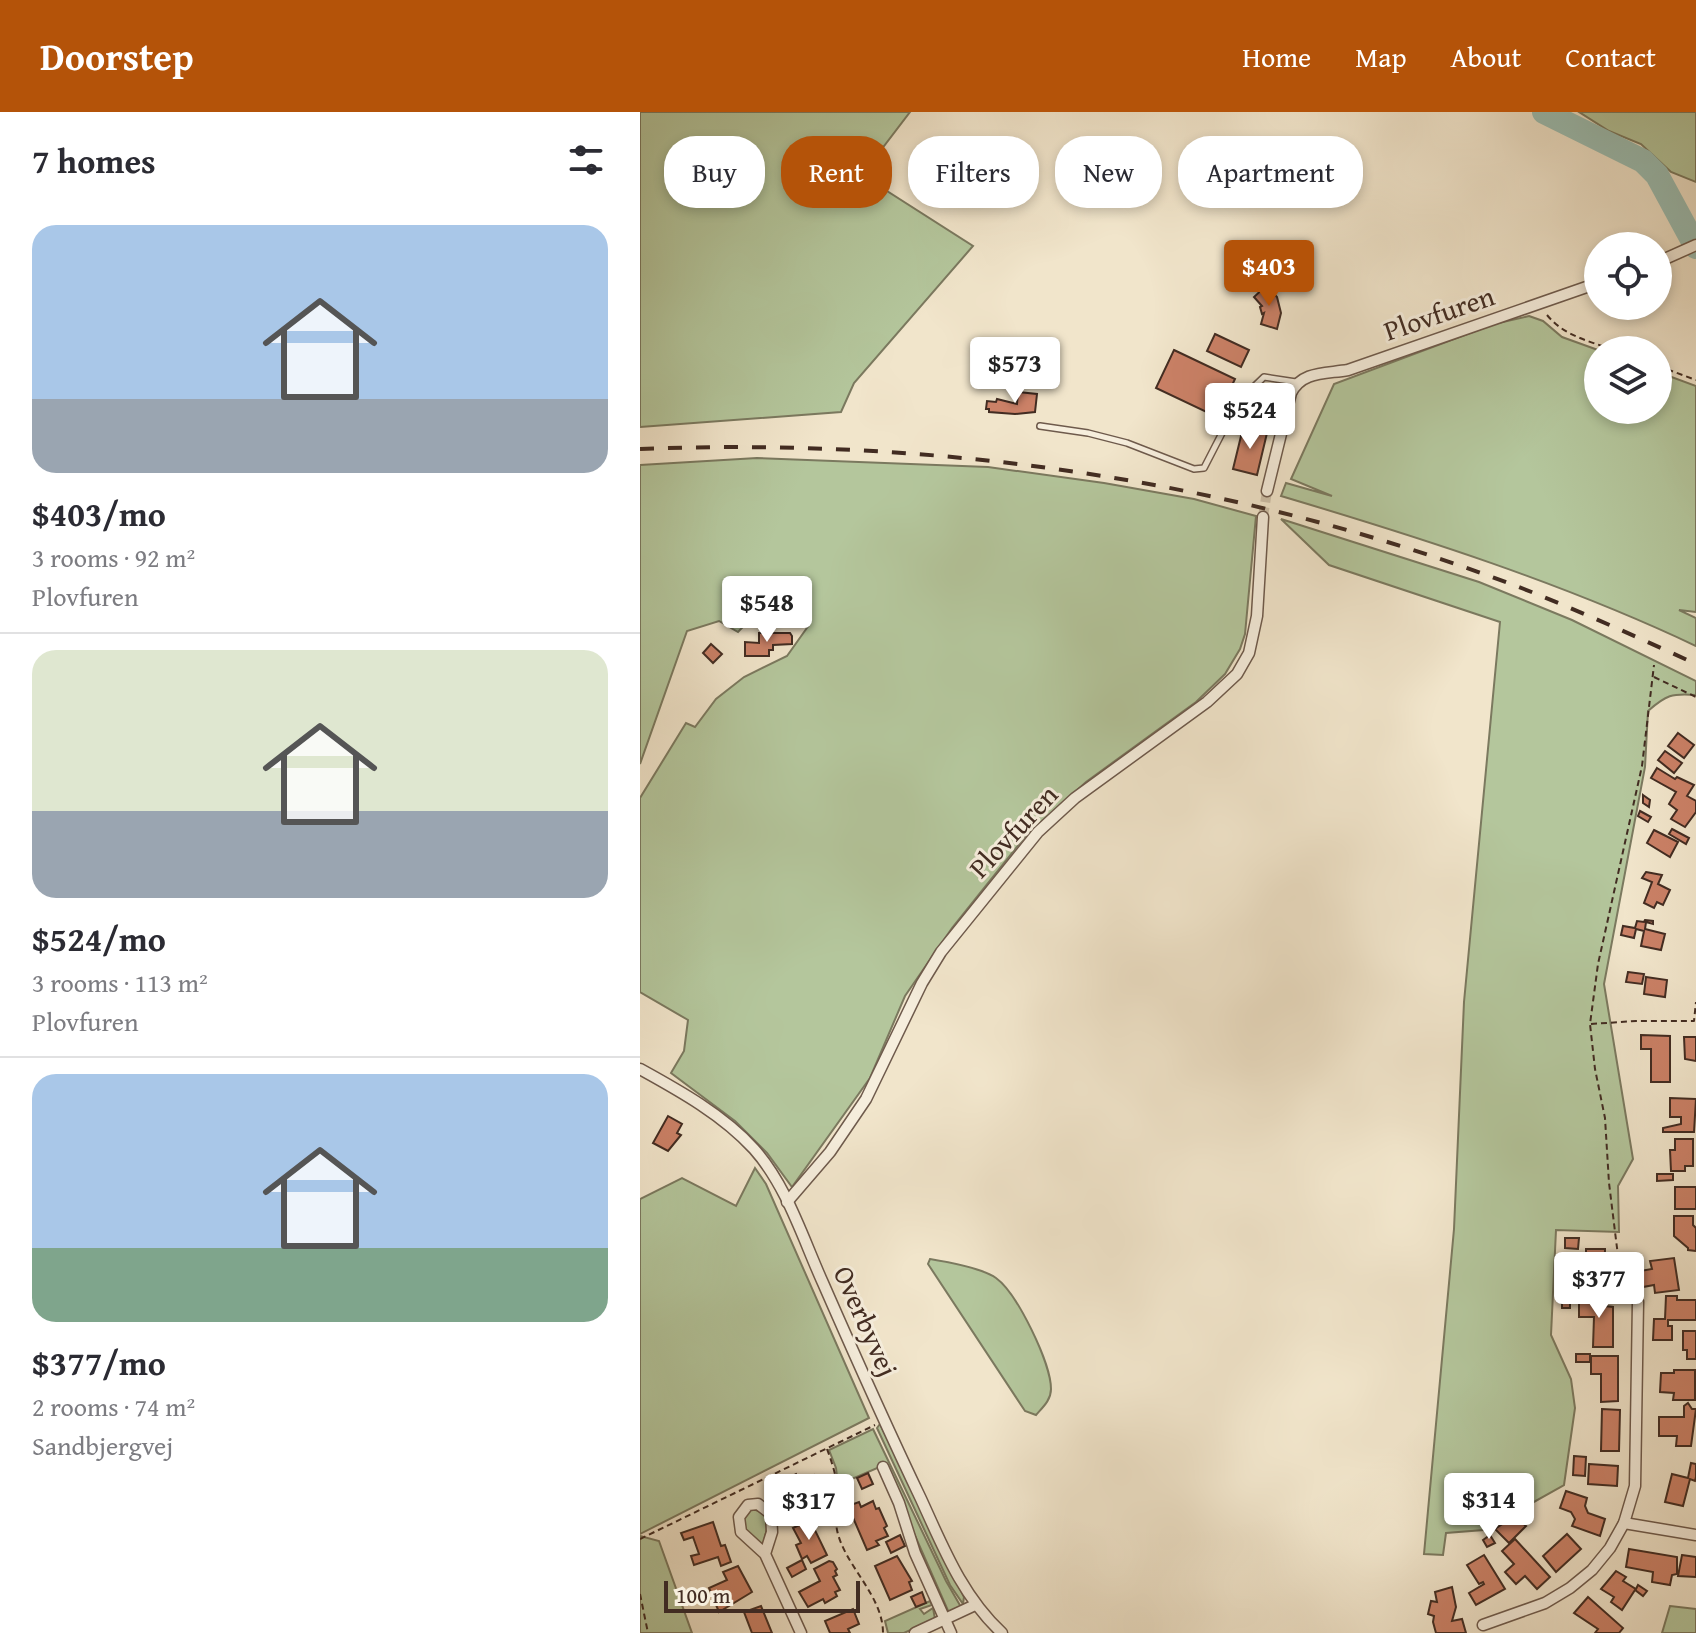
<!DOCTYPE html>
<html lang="en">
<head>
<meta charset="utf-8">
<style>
  body { margin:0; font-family:"Gentium Book Plus",serif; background:#f2f2f3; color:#2b2b33; height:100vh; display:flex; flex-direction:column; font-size:30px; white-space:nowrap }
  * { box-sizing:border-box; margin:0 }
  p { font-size:26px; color:#7c7c81 }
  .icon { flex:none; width:44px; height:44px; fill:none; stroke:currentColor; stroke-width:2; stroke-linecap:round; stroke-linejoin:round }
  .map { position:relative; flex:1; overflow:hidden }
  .panel { display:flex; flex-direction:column; background:#fff; width:640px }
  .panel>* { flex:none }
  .guide { position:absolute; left:24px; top:24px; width:760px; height:72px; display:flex; gap:16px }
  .buttons { position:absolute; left:944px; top:120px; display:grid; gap:16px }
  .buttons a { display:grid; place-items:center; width:88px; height:88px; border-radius:50%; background:#fff; box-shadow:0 4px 12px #0003; font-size:40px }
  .scale { position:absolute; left:24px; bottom:20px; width:196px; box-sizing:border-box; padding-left:8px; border:4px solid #422c22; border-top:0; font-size:22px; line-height:28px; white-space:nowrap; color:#422c22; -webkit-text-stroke:6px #f6eedd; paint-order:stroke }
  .price { position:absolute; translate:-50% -68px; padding:0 18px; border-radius:8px; background:#fff; color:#222; font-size:26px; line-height:52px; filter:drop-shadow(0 2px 4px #0008) }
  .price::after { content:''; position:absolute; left:50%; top:48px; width:24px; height:18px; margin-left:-12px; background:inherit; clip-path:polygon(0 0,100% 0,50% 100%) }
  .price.active { background:#b45309; color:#fff }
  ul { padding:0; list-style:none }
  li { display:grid; align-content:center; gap:16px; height:424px; padding:0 32px }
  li+li { border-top:2px solid #e1e1e2 }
  li span { display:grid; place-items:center; height:248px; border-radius:24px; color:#555 }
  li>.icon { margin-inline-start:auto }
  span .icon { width:144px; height:144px; fill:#fffc; stroke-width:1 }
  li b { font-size:34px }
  h2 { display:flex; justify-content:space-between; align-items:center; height:96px; padding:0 32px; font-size:34px }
  .tag { padding:0 28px; border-radius:32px; background:#fff; box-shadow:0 4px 12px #0003; font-size:28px; line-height:72px }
  .tag.active { background:#b45309; color:#fff }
  header { display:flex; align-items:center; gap:48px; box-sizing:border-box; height:112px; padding:0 40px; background:#b45309; color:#fff }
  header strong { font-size:38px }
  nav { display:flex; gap:44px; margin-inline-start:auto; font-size:28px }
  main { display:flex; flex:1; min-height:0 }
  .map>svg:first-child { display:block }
  .green { fill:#b4c69c; stroke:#7b795f; stroke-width:2 }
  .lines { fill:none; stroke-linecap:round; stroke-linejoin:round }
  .river { stroke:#9bbfb4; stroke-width:24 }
  .building { fill:#cb8167; stroke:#422c22; stroke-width:2 }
  .street-tunnel { stroke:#cec0a9; stroke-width:10; stroke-dasharray:10 5; stroke-linecap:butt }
  .lane-casing { stroke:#6e5a4c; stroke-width:8 }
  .street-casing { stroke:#6e5a4c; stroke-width:13 }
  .path { stroke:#422c22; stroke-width:2; stroke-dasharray:6 4; stroke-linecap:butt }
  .lane { stroke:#f6eedd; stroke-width:5 }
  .street { stroke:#f6eedd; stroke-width:10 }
  .rail { stroke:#422c22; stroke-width:4; stroke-dasharray:14 14; stroke-linecap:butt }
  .labels { text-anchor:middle; stroke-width:6; stroke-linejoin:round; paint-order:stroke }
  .street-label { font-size:28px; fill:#422c22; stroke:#f6eedd }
</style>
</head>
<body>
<header>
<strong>Doorstep</strong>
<nav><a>Home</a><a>Map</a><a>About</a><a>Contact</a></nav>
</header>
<main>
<section class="panel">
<h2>7 homes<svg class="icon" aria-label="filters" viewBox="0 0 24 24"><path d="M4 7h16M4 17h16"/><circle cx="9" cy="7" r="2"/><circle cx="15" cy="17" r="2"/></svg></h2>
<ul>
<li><span style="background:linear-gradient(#a9c7e8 70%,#9aa5b1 0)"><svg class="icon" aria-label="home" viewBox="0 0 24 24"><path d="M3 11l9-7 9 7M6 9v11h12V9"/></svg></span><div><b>$403/mo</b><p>3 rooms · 92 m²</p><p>Plovfuren</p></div></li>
<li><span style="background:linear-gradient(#dfe7d0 65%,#9aa5b1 0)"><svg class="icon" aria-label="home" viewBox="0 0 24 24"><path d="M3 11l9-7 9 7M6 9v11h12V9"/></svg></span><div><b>$524/mo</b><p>3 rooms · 113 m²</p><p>Plovfuren</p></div></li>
<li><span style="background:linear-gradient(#a9c7e8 70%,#7fa58c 0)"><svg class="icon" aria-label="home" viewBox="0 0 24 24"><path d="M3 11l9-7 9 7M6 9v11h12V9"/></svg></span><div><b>$377/mo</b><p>2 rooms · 74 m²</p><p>Sandbjergvej</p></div></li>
</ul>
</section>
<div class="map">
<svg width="1056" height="1521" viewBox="0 0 1056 1521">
  <rect width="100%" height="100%" fill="#f1e5cb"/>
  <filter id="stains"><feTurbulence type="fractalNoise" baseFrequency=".0025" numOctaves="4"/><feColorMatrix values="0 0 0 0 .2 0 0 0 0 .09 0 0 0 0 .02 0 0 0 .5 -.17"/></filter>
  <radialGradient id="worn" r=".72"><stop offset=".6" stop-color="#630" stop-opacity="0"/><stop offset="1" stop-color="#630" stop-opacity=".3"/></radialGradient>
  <g class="green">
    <polygon points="0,0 270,0 222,63 333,134 214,271 201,300 0,315"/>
    <polygon points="939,0 1056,0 1056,70 1031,60 1001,32 969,19"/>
    <path d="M889,204L903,209L922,225L958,238V298H1018V260L1056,274V500L1039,498L1056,506V534C923,471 782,426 641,384L646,371L692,384L651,367L694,272L854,212Z"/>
    <polygon points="117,346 348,355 464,371 554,387 616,404 605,522 600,537 585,562 556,590 446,670 384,726 312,816 265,884 230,966 152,1075 127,1041 95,1009 31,961 44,939 48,908 0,880 0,686 46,611 55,615 76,587 104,565 147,544 169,513 143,473 98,520 79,509 47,519 0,652 0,353"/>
    <path d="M641,407L839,470L932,508L1056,569V583C1032,581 1026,583 1008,599L1005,655L964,872L993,1047L978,1074L979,1120L916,1118L911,1223L931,1267L935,1296L924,1373L844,1418L806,1421L803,1443L784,1442L814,1117L824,890L860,510L689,453Z"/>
    <polygon points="115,1056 126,1072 229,1306 0,1422 0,1087 42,1066 96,1094"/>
    <path d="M290,1147C308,1150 342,1156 356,1166C377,1181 411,1251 411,1277C411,1288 403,1295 396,1303L385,1299L288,1152Z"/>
    <polygon points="240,1312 324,1485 323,1492 310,1473 237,1316"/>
    <polygon points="233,1317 306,1469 321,1495 309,1501 244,1353 198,1373 196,1356 189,1338"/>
    <polygon points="113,1397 124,1401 129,1408 123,1433 119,1433 104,1419 103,1404 106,1399"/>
    <polygon points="0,1424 19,1429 52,1521 0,1521"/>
    <polygon points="290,1489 292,1493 280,1497 284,1502 293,1496 295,1507 264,1521 248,1521 245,1509"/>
    <polygon points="1030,1494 1056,1497 1056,1521 1022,1521"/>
  </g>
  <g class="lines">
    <polyline class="river" points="904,0 1003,49 1017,63 1056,135"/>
  </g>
  <g class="building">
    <polygon points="626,174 637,185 641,201 637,217 621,212 624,201 622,202 620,195 622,194 614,185"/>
    <polygon points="575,222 609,238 601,255 567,239"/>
    <polygon points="534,238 595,267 577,305 516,276"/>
    <polygon points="378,280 397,282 395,300 375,302 349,300 349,297 346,297 347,289 356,290 357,287 377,292"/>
    <polygon points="603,316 627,321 617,363 593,357"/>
    <polygon points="119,521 150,521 152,524 152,532 133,533 133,538 129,538 129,544 105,544 105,530 119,531"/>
    <polygon points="71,532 82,542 73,551 63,541"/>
    <polygon points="1038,621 1054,633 1044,646 1028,634"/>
    <polygon points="1025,639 1042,651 1034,661 1018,648"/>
    <polygon points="1017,656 1035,667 1037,665 1054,673 1047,684 1056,689 1056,700 1045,715 1031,707 1037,698 1029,692 1036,680 1011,666"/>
    <polygon points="1003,683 1010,688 1009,695 1003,691"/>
    <polygon points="1000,699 1011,705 1008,710 998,704"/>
    <polygon points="1032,717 1049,726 1046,732 1029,722"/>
    <polygon points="1014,718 1038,730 1030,745 1007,731"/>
    <polygon points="1006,760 1022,763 1018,772 1030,778 1023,793 1017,790 1014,796 1004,791 1012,770 1002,766"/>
    <polygon points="1005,808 1013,809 1013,812 1006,810 1005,817 1025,822 1021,838 1001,834 1004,819 996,817 994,826 981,823 983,814 995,816 997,809 1004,810"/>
    <polygon points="988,860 1004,862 1002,872 986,870"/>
    <polygon points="1006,865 1027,868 1025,885 1004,882"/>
    <polygon points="1001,923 1030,924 1030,970 1011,970 1011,937 1001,937"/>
    <polygon points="1044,925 1056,925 1056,949 1045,947"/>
    <polygon points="1030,986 1056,987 1054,1020 1023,1020 1023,1016 1041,1012 1041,1005 1030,1005"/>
    <polygon points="28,1004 42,1012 37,1021 41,1023 28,1039 13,1031"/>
    <polygon points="1035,1027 1053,1027 1053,1054 1045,1054 1045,1059 1031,1059 1030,1038 1035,1038"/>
    <polygon points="1017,1062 1033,1062 1033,1068 1017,1069"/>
    <rect x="1035" y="1075" width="21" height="22"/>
    <polygon points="1034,1104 1053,1104 1053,1113 1056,1116 1056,1139 1048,1138 1048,1136 1034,1124"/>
    <polygon points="925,1126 939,1126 938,1137 925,1136"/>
    <polygon points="946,1137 965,1137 964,1185 946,1185 946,1162 939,1162 939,1143 946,1143"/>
    <polygon points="1034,1146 1039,1178 1015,1181 1014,1173 1003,1175 1000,1159 1012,1157 1010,1149"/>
    <polygon points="1026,1184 1037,1184 1037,1188 1056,1188 1056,1208 1028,1208 1028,1214 1032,1214 1032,1228 1013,1228 1014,1207 1025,1207"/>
    <rect x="922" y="1186" width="8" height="10"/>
    <polygon points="939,1186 965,1186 965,1194 973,1195 973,1235 953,1235 954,1205 939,1205"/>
    <polygon points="1043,1219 1056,1219 1056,1247 1047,1247 1047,1238 1043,1238"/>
    <rect x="936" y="1242" width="14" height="8"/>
    <polygon points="951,1244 978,1244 978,1289 961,1290 961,1262 951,1262"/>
    <polygon points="1034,1258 1055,1258 1055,1288 1033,1288 1034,1281 1020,1280 1021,1261 1034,1261"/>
    <polygon points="1048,1291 1052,1297 1056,1297 1051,1334 1036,1334 1037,1324 1019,1324 1019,1305 1044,1305 1044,1294"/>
    <polygon points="962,1297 980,1298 979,1339 961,1339"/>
    <polygon points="934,1344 946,1345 945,1364 933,1363"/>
    <polygon points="1051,1351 1056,1352 1056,1365 1055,1369 1050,1367 1043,1394 1025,1390 1032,1362 1048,1366"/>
    <polygon points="949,1352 978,1354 977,1374 948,1372"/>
    <polygon points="228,1361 233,1372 222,1377 217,1366"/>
    <polygon points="156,1362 160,1370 174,1363 188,1391 172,1400 166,1388 147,1397 139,1380 143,1378 139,1371"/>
    <polygon points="926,1379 947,1386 945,1394 948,1401 965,1407 960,1424 932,1414 935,1407 931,1400 920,1396"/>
    <polygon points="233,1389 236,1397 239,1396 247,1414 244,1416 248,1424 236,1429 239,1433 227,1438 208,1394 219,1390 221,1395"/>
    <polygon points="874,1404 886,1414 869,1431 855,1417"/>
    <polygon points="170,1408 187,1443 171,1451 167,1444 162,1447 156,1433 161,1431 153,1416"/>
    <polygon points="73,1410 81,1434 85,1433 91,1450 81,1454 78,1445 54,1453 51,1444 59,1442 53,1425 44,1428 41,1421"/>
    <polygon points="927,1422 941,1437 916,1460 903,1444"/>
    <polygon points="260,1423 265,1434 251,1441 246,1430"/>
    <polygon points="850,1423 855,1431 847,1435 843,1428"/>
    <polygon points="875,1427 910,1465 897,1477 885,1464 876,1472 865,1460 874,1452 862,1439"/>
    <polygon points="989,1437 1037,1445 1037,1462 1032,1463 1030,1473 1012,1470 1013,1460 986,1455"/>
    <polygon points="844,1443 865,1477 836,1493 829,1481 844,1472 843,1470 839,1472 827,1453"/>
    <polygon points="1042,1443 1056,1445 1056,1465 1038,1464"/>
    <polygon points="257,1444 272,1469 269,1470 272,1478 250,1488 235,1454"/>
    <polygon points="162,1448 166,1457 152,1465 147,1456"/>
    <polygon points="189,1449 193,1450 197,1457 195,1459 197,1463 193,1465 200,1478 195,1480 197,1484 185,1491 183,1487 168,1495 159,1480 180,1469 174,1457"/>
    <polygon points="98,1454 112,1480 79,1500 69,1476 87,1468 83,1460"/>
    <polygon points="976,1459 986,1465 983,1469 996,1477 998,1473 1007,1479 1003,1484 995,1478 982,1498 971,1490 974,1485 961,1477"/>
    <polygon points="812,1475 816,1495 812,1509 822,1507 826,1521 796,1521 793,1510 794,1504 788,1502 791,1489 797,1490 795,1480"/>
    <polygon points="282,1480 286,1491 276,1495 271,1485"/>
    <polygon points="948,1485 983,1516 979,1521 955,1521 958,1517 934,1501"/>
    <polygon points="121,1494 132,1521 112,1521 104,1500"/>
    <polygon points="213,1497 219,1512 208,1517 210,1521 190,1521 185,1509"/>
  </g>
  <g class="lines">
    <polyline class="street-tunnel" points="623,405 627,379"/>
    <g class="lane-casing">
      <polyline id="lane" points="400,314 448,321 487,331 554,357 564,356 598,290 624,265 656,270"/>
    </g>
    <g class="street-casing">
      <g id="street">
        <polyline points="1018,150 1056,133"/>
        <path d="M627,379L651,281C662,259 685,262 708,258L958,171"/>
        <path d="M0,957C40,979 83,1003 114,1037C147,1074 163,1127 183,1171C215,1244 247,1316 281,1387C303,1435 322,1484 362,1521"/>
        <polyline points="147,1090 190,1040 226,987 282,871 301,840 398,720 435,686 567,590 597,562 609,541 617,504 623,405"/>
        <polyline points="243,1355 259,1391 275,1441 311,1521"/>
        <polyline points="984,1411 1056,1423"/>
        <polyline points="125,1442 132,1420 131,1402 118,1392 108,1393 99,1405 101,1420 125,1442 161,1521"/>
        <polyline points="843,1513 905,1491 930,1476 952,1458 970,1436 984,1411 995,1374 998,1190"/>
        <polyline points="275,1521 335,1493"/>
      </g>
    </g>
    <g class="path">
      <path d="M907,203C924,224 949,229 974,238"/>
      <polyline points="1018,254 1056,268"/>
      <polyline points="1014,565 1056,585"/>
      <polyline points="951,912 996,909 1054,909 1056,890"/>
      <polyline points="988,1186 978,1144 969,1071 965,1006 955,957 950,912 958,852 1002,654 1014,553"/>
      <path d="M187,1337C193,1353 198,1369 198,1386C199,1396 195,1408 197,1418C204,1453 243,1483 243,1521"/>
      <polyline points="0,1427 235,1313"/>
      <polyline points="0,1482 8,1521"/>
    </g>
    <use href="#lane" class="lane"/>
    <use href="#street" class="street"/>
    <path class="rail" d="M0,337C301,325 603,369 884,477C942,500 999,526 1056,552"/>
  </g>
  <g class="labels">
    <g class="street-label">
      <text transform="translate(799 201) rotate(-19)" y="10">Plovfuren</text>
      <text transform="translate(373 719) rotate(-47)" y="10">Plovfuren</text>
      <text transform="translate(226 1209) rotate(66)" y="10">Overbyvej</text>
    </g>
  </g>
  <rect width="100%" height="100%" filter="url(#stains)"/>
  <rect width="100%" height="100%" fill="url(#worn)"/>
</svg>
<div class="buttons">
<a><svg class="icon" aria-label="locate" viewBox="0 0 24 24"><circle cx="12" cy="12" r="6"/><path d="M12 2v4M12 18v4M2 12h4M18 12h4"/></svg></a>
<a><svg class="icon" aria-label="layers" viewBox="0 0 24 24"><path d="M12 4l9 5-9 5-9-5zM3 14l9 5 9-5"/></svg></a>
</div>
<div class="scale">100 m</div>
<b class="price active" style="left:629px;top:196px">$403</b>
<b class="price" style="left:375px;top:293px">$573</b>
<b class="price" style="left:610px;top:339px">$524</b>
<b class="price" style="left:127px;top:532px">$548</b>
<b class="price" style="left:959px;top:1208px">$377</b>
<b class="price" style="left:849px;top:1429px">$314</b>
<b class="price" style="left:169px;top:1430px">$317</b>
<div class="guide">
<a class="tag">Buy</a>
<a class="tag active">Rent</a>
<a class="tag">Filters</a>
<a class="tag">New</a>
<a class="tag">Apartment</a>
</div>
</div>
</main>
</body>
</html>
